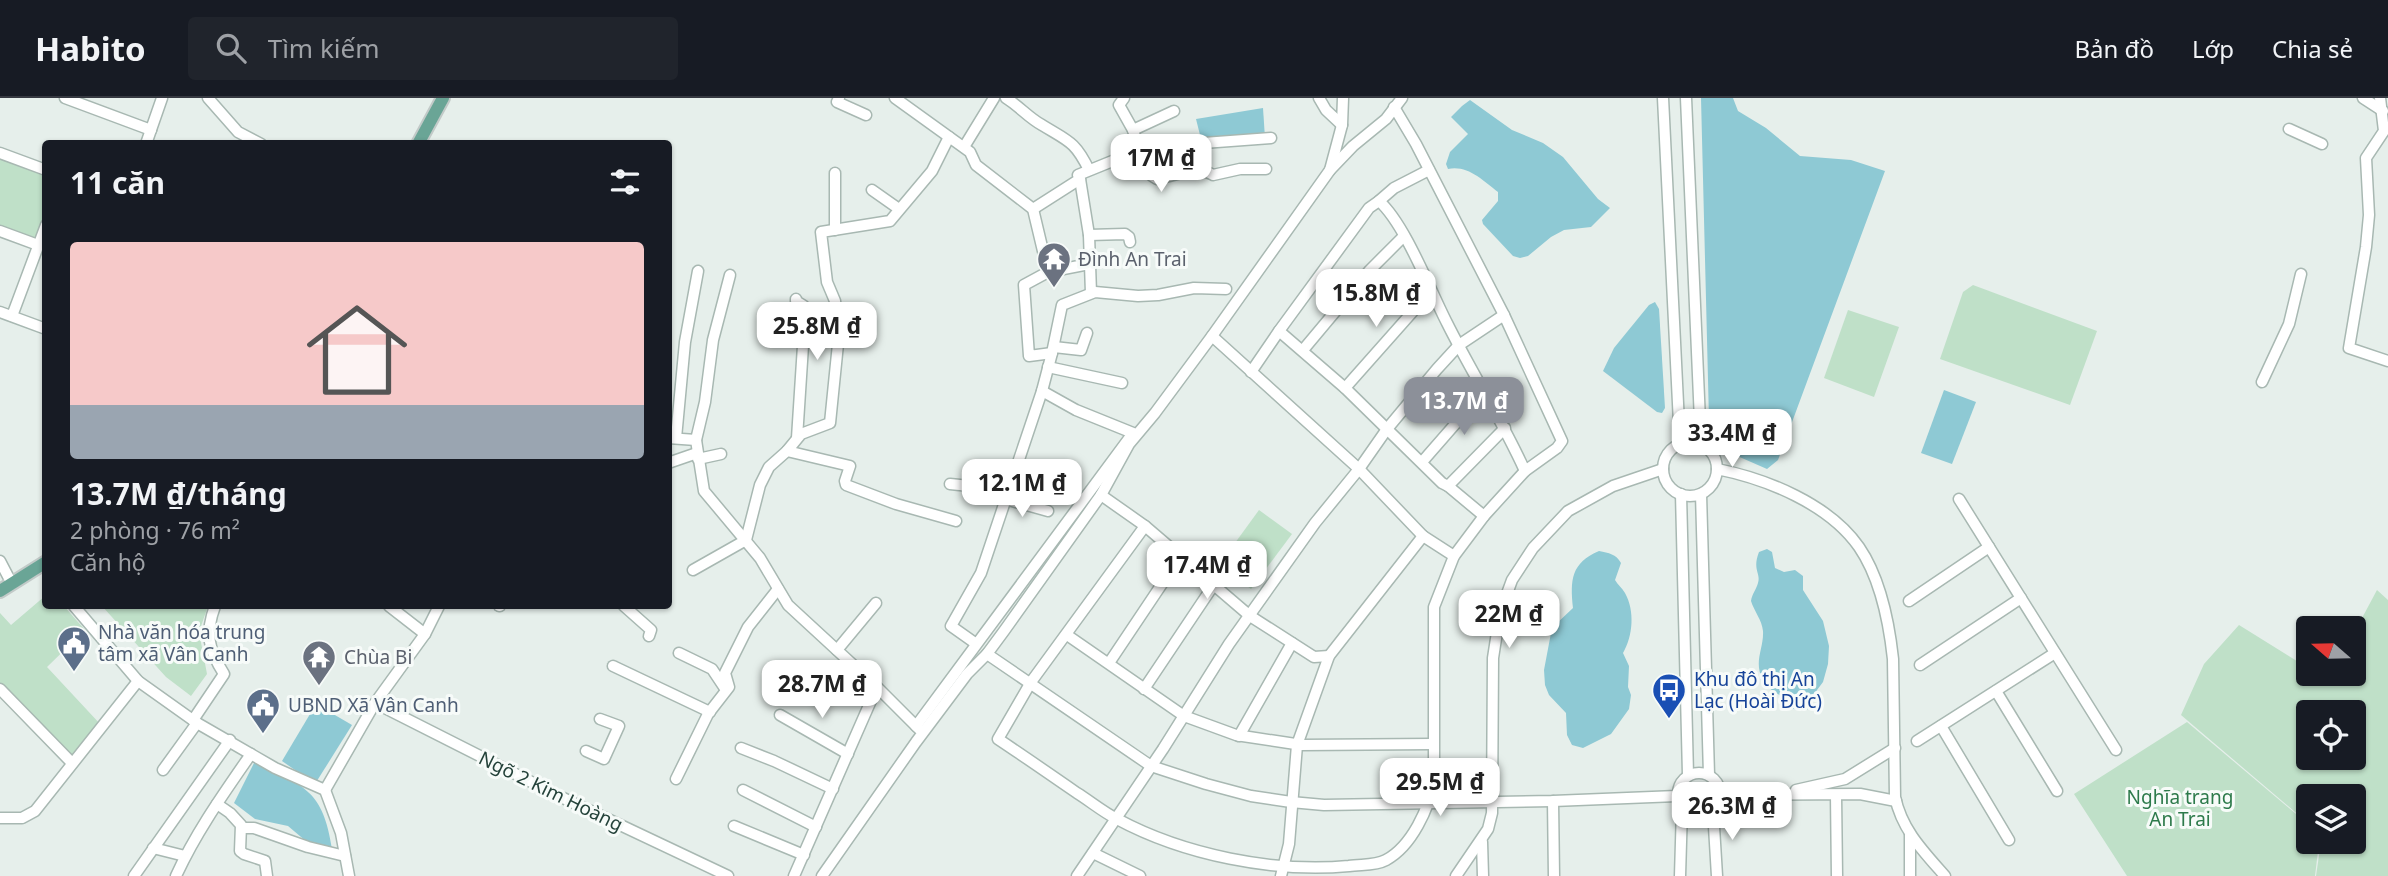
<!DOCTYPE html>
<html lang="vi">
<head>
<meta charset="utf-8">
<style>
  body { margin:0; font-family:"Noto Sans",sans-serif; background:#20242c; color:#f1f3f6; height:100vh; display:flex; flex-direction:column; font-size:26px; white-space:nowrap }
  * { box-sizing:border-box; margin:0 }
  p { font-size:23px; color:#9ea1a6 }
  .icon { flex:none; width:38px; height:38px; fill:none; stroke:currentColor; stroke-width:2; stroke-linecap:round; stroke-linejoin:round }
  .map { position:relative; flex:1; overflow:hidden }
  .details { position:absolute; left:42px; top:42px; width:630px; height:469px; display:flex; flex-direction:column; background:#171b24; border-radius:7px; box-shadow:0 2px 5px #0004 }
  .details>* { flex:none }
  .needle { width:46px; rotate:290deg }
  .tools { position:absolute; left:2296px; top:518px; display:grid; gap:14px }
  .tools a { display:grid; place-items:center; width:70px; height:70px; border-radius:7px; background:#171b24; box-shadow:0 2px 5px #0004; font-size:35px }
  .price { position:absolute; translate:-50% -60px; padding:0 16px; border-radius:14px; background:#fff; color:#222; font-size:23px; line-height:46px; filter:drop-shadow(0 2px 4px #0008) }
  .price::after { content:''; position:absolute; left:50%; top:42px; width:21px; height:16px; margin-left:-10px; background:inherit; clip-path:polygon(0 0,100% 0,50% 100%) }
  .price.current { background:#8c9099; color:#fff }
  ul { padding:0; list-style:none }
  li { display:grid; align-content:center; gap:14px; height:371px; padding:0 28px }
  li span { display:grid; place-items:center; height:217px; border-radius:7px; color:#555 }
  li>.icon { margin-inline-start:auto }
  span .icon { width:126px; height:126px; fill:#fffc; stroke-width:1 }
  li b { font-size:30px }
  h2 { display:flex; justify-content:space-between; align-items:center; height:84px; padding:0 28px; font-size:30px }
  header { display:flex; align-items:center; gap:42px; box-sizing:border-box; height:98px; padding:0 35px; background:#171b24; border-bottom:2px solid #363941 }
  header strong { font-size:33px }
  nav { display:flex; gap:38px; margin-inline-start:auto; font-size:24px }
  .search { width:490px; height:63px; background:#20242c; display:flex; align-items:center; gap:18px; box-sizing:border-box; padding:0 24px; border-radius:7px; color:#9ea1a6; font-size:26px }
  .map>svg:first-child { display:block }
  .green { fill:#bfe0c8; fill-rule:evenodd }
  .water { fill:#8ec9d4 }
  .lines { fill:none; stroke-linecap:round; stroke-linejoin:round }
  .minor-casing { stroke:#a8b8b2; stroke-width:13 }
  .major-casing { stroke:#c2cac8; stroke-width:16 }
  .minor { stroke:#fff; stroke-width:10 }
  .major { stroke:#6aa596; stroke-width:12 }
  .labels { text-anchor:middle; stroke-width:6; stroke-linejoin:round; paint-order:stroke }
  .worship-label { font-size:19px; fill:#5b616d; stroke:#f7fbf9; text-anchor:start }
  .service-label { font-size:19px; fill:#4e5e75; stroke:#f7fbf9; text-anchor:start }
  .transit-label { font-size:19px; fill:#164399; stroke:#f7fbf9; text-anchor:start }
  .street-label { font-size:19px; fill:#24423a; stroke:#f7fbf9 }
  .park-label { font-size:19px; fill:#2d7a4b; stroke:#f7fbf9 }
</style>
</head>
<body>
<header>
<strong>Habito</strong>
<div class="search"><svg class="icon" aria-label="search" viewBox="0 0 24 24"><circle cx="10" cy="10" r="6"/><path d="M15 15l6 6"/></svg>Tìm kiếm</div>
<nav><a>Bản đồ</a><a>Lớp</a><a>Chia sẻ</a></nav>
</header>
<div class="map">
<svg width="2388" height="778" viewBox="0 0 2388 778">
  <rect width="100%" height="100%" fill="#e6efeb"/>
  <g class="green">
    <polygon points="0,55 45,72 45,127 38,147 0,133"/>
    <polygon points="1973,187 2097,233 2070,307 1940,261 1963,194"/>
    <polygon points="1848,212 1899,229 1874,299 1824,280"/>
    <polygon points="1259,412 1292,436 1251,491 1219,467"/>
    <path d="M2377,492L2388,502V778H2316L2321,744H2354V698H2308V725L2181,617L2204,566L2239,527L2308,570V576H2354V535ZM2308,614H2354V660H2308Z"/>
    <polygon points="45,498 46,508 64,508 85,532 47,569 101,627 72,661 0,586 0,515 11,527"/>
    <polygon points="102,508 208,508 199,534 207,576 191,598 166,579"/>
    <polygon points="2187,624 2308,726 2308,744 2319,744 2315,778 2127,778 2074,696"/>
  </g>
  <g class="water">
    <polygon points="1701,0 1733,0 1738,13 1766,30 1800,58 1851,62 1885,73 1778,362 1767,371 1735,357 1709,322"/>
    <path d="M1470,2L1512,32L1543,45L1563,59L1598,101L1610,110L1591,129L1564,132L1551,139L1528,158L1520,160L1513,158L1483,126L1482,122L1498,103V94C1482,82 1468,67 1448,71L1446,66L1450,54L1468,36L1451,19L1462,8Z"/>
    <polygon points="1263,10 1265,40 1202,45 1196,21"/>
    <polygon points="1655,204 1659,211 1665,310 1662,315 1657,314 1603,273 1614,250 1649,207"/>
    <polygon points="1944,292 1976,304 1952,366 1921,355"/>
    <path d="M1767,451L1772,454L1775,470L1784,474L1795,472L1803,478V492L1823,523L1829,548L1828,566L1823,584L1814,596L1812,605L1807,612L1793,611C1786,596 1770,596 1763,582C1753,564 1764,551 1763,533C1762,522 1754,513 1751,503C1752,496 1756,492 1758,485C1761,475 1752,472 1759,454Z"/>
    <path d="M1599,453C1609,455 1616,456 1621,465L1615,482C1618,487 1622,490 1625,495C1635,513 1633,538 1623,555L1629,568L1628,589L1631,597L1629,611L1611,636L1583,650L1572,647L1567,637L1566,615L1549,597L1545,587L1544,572L1551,535L1555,527L1573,510C1570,482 1571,465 1599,453Z"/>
    <polygon points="316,606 352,627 315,686 282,663"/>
    <path d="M255,663C304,689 323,691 332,751L307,744L288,728L255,721L234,705Z"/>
  </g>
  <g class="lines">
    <g class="minor-casing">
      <g id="minor">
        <polyline points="65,0 151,32"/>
        <polyline points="208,0 238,34 261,46"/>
        <polyline points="839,0 837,4 866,17"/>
        <polyline points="895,0 970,54 976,67 1033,111 1048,174"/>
        <path d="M1006,0C1019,8 1029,20 1042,27C1068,43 1075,43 1089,72"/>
        <polyline points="1124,0 1119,7 1133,32"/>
        <polyline points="1319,0 1326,12 1342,27"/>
        <polyline points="1663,0 1680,346"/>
        <polyline points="1686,0 1701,346"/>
        <polyline points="2363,0 2383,13"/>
        <polyline points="2380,0 2384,33 2366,60 2369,117 2366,149 2349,250 2388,263"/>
        <polyline points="2289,31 2322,46"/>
        <polyline points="146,46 162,0"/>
        <polyline points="964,49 994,0"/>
        <polyline points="0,55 46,72"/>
        <polyline points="1141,59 1133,32 1174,13"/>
        <polyline points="1330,72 1342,27 1343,0"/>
        <polyline points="1195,73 1190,46 1271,40"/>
        <polyline points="1080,81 1089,137 1091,195"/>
        <polyline points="872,92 899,111"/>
        <polyline points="1379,103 1394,90 1429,72"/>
        <path d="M1033,111L1080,81L1078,77L1115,62L1147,59L1152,78L1157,81C1173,78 1199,67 1213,77L1240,71H1266"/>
        <polyline points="835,132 835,75"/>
        <polyline points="0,133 38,147"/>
        <polyline points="1089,137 1125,136 1129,139 1130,144"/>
        <polyline points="796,201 796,203 804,208 805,217 797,340"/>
        <polyline points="0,214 46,231"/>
        <polyline points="12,218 46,127"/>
        <polyline points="1279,233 1345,290 1442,385 1448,388 1505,330"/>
        <polyline points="1212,238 1359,371 1423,438"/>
        <polyline points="1054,249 1081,252 1087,235"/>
        <polyline points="1303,252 1370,172 1404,138"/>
        <polyline points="1052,255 1029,258 1024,187 1048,174 1089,166"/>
        <polyline points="1048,269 1122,285"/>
        <path d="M1251,274L1279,233L1369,110L1379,103C1405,126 1430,192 1447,225C1472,275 1502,322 1525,373"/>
        <polyline points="2262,284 2289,226 2301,176"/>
        <polyline points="1345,290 1431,193"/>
        <polyline points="668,340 696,342 704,393 760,460 788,507 877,589 919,631"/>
        <polyline points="676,340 685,244 698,173"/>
        <polyline points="696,342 705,304 713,242 730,177"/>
        <circle cx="1690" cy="371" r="27"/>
        <polyline points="787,353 801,336 830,325 839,236 835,203 827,184 821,134 890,123 932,73 949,39"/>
        <polyline points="698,361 721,356"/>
        <polyline points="1422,364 1484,293"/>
        <polyline points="668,365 697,355"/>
        <path d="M1717,371C1767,381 1829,406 1859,449C1881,481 1889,524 1893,561L1895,699C1902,732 1923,753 1945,778"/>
        <polyline points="950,386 989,390 1007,395"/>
        <polyline points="1448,388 1484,418"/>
        <polyline points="1681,396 1688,677"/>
        <polyline points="1701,396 1709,677"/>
        <polyline points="1101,397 1145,428 1250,518 1314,559 1329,558"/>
        <polyline points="1005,401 1048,413"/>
        <polyline points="1959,401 2116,652"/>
        <path d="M1145,428L1031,584L998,641C1025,659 1051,677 1077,695C1090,703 1103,714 1117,721C1184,757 1274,775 1349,768C1361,766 1375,768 1386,762C1412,748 1429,710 1434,683V509L1454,458L1484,418L1525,373L1557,350L1562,343L1504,217L1416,46L1394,9"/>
        <polyline points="0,463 12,486"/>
        <polyline points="693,472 746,442 760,387 769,369 787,353 850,368 845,383 846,387 896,406 956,423"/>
        <polyline points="1909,503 1989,449"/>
        <polyline points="74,508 138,583 197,625 275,670 325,692 341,735 349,778"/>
        <polyline points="389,508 425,536"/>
        <polyline points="499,508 500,508"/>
        <polyline points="624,508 651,532 649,538"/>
        <polyline points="1067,537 1184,618 1236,637 1302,647 1433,646"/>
        <polyline points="975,545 951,528 981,475 1042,293 1052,255 1062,207 1095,194 1138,198 1158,197 1194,190 1226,191"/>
        <polyline points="837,552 876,505"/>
        <polyline points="679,555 712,571 724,589"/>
        <polyline points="987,556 1151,668 1206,686 1251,698 1291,704 1324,707 1553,703 1677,698"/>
        <polyline points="1109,565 1180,459"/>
        <polyline points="1920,567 2021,500"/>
        <polyline points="613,568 710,614"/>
        <polyline points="0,591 72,665"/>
        <polyline points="1144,591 1213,488"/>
        <polyline points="1996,593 2057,693"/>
        <polyline points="375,605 561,699 728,778"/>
        <polyline points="780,617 848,656"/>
        <path d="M193,622L224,576C208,551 205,535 215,508"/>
        <polyline points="916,628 1133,335 1076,312 1042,293"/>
        <polyline points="1941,628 2009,742"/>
        <polyline points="1239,638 1292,545"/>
        <polyline points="1917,643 2055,555"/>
        <polyline points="741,650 774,663 833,691"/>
        <polyline points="586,653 604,661 619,628 600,621"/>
        <polyline points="163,672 197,625"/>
        <circle cx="1699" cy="696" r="21"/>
        <polyline points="676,681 708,616 729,589 725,575 748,529 778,491"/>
        <polyline points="325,692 375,605 425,536 439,508"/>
        <polyline points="743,692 816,729"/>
        <polyline points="1796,692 1845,681 1895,650"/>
        <polyline points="1720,697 1860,696 1896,703"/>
        <polyline points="1836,697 1837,778"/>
        <polyline points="1553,703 1554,778"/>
        <polyline points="217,706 230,715 241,727 240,753 244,756 265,763 267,778"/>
        <polyline points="1713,712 1717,778"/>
        <polyline points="0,720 22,720 35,713 138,583"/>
        <polyline points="734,728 804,757"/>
        <polyline points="242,730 254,730 308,749 345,758"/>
        <polyline points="1910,737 1910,778"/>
        <polyline points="1482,744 1483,778"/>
        <polyline points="153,750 185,758"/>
        <polyline points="1093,755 1140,778"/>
        <polyline points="134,778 230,642"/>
        <path d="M176,778C196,734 224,695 251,656"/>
        <polyline points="794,778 877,589"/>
        <polyline points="822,778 916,644 967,576 987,556 1004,533 1101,397 1129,346 1155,315 1212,238 1330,72 1353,48 1386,21 1402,0"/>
        <polyline points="1077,778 1163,651 1229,546 1315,425 1359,371 1387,331 1437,271 1459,247 1504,217"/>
        <polyline points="1281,778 1289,746 1297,647 1329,558 1423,438 1454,458"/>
        <polyline points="1456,778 1488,731 1492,715 1493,560 1500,515 1512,482 1533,450 1568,413 1613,388 1663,371"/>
        <polyline points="1680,778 1682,710"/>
      </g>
    </g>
    <g class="major-casing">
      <g id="major">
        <polyline points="418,46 443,0"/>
        <polyline points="0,493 46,464"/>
      </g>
    </g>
    <use href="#minor" class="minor"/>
    <use href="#major" class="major"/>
  </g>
  <defs>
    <g id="temple-pin" transform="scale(1.75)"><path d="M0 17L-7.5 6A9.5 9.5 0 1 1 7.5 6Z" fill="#6b7280" stroke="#f7fbf9"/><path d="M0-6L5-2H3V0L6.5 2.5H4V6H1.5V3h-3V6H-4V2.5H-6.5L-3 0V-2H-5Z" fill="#fff"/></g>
    <g id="civic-pin" transform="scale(1.75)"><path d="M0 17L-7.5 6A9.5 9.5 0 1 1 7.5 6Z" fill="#5c6f8a" stroke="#f7fbf9"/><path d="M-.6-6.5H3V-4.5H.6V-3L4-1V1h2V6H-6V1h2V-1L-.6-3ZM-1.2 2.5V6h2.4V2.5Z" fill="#fff"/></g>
    <g id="bus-pin" transform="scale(1.75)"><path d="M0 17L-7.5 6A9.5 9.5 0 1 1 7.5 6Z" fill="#1a4fb4" stroke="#f7fbf9"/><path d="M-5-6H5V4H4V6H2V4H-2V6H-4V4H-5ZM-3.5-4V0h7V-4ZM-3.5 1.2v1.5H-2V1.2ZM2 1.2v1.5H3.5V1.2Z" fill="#fff"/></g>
  </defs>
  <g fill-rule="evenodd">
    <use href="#temple-pin" x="1054" y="161"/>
    <use href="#civic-pin" x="74" y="545"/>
    <use href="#temple-pin" x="319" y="559"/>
    <use href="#bus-pin" x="1669" y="592"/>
    <use href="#civic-pin" x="263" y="607"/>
  </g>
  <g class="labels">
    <g class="worship-label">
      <text x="1078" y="168">Đình An Trai</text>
      <text x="344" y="566">Chùa Bi</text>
    </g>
    <g class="service-label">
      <text x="98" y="541">Nhà văn hóa trung<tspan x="98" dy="22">tâm xã Vân Canh</tspan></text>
      <text x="288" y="614">UBND Xã Vân Canh</text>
    </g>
    <g class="transit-label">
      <text x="1694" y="588">Khu đô thị An<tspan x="1694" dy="22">Lạc (Hoài Đức)</tspan></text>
    </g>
    <g class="street-label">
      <text transform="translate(551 693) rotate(26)" y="7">Ngõ 2 Kim Hoàng</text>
    </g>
    <g class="park-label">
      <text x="2180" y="706">Nghĩa trang<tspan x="2180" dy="22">An Trai</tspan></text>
    </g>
  </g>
</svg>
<div class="tools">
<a><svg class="needle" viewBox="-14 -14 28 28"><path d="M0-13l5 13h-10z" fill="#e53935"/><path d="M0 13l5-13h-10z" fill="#9ea1a6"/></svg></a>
<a><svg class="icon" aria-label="locate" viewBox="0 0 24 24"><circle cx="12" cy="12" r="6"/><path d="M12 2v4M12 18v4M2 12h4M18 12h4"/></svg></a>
<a><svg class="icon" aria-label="layers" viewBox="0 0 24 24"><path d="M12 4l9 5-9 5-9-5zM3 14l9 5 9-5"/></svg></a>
</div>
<b class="price" style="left:1161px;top:96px">17M ₫</b>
<b class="price" style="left:1376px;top:231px">15.8M ₫</b>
<b class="price" style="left:817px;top:264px">25.8M ₫</b>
<b class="price current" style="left:1464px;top:339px">13.7M ₫</b>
<b class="price" style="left:1732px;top:371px">33.4M ₫</b>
<b class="price" style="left:1022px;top:421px">12.1M ₫</b>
<b class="price" style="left:1207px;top:503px">17.4M ₫</b>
<b class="price" style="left:1509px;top:552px">22M ₫</b>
<b class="price" style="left:822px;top:622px">28.7M ₫</b>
<b class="price" style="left:1440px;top:720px">29.5M ₫</b>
<b class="price" style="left:1732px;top:744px">26.3M ₫</b>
<section class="details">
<h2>11 căn<svg class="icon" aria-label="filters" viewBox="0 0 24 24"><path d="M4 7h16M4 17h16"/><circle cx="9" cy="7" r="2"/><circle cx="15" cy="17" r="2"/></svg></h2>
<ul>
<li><span style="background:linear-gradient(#f6c9c9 75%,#9aa5b1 0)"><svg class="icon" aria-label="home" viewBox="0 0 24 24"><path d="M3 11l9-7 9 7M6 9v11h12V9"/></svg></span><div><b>13.7M ₫/tháng</b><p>2 phòng · 76 m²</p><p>Căn hộ</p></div></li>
</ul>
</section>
</div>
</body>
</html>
